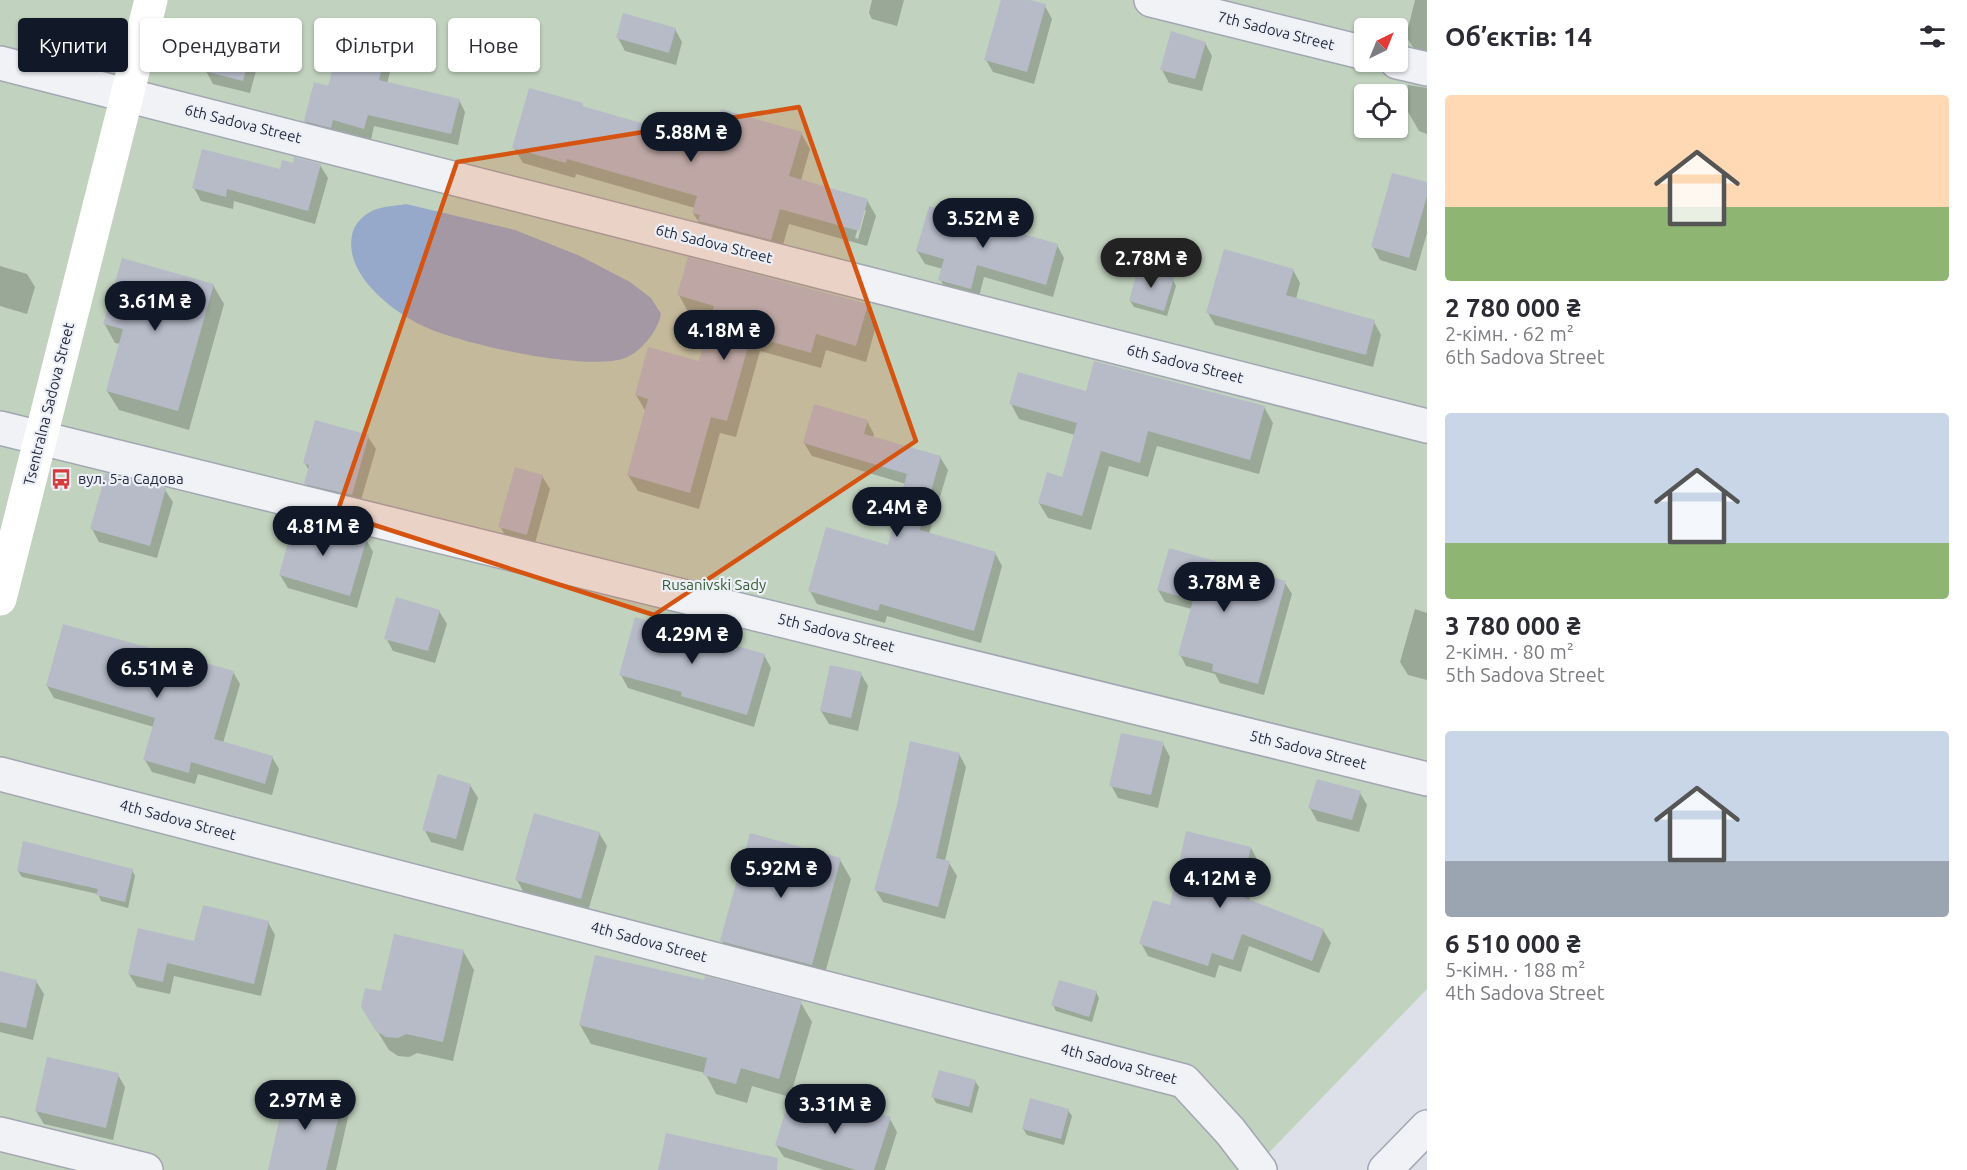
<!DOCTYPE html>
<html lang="uk">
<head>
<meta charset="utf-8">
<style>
  body { margin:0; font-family:Ubuntu,sans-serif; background:#f7f7f7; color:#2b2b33; height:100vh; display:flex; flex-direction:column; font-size:22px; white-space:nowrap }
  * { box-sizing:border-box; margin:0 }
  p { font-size:20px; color:#7c7c81 }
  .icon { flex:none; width:33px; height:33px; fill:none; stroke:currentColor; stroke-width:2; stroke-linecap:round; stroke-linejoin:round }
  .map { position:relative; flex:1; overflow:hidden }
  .side { display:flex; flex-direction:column; background:#fff; width:540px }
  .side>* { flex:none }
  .top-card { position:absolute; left:18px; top:18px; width:570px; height:54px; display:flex; gap:12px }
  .needle { width:39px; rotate:43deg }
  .controls { position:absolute; left:1354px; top:18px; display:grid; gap:12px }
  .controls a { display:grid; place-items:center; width:54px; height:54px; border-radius:6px; background:#fff; box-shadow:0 2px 4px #0004; font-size:30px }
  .price { position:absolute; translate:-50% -51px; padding:0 14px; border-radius:21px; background:#111827; color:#fff; font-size:20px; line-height:39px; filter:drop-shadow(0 2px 3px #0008) }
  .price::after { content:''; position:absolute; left:50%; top:36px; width:18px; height:14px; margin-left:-9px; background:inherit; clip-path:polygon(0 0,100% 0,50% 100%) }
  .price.current { background:#222; color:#fff }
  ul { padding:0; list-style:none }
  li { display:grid; align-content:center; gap:12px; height:318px; padding:0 18px }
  li span { display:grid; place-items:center; height:186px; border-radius:6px; color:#555 }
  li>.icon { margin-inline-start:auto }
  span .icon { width:108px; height:108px; fill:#fffc; stroke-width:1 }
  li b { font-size:26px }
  h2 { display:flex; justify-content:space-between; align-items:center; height:72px; padding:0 18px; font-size:26px }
  .tag { padding:0 21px; border-radius:6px; background:#fff; box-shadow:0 2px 4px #0004; font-size:21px; line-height:54px }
  .tag.current { background:#111827; color:#fff }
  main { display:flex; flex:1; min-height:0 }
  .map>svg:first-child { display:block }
  .green { fill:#c1d2be; fill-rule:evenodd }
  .water { fill:#96a9ca }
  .shadow { fill:#0003; fill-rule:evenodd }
  .building { fill:#b7bbc8 }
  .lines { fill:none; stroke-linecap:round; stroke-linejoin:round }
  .street-casing { stroke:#a2a6b2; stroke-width:36 }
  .street { stroke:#f0f2f6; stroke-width:33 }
  .secondary { stroke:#fff; stroke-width:33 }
  .marked { fill:#d55411; fill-opacity:0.2; stroke:#d55411; stroke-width:4.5; stroke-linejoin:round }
  .labels { text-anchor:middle; stroke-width:4.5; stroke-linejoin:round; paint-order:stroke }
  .street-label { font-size:15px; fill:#262c3f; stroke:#edeff6 }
  .poi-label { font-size:15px; fill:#262c3f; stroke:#edeff6; text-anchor:start }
  .park-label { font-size:15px; fill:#355c33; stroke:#edeff6 }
</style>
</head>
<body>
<main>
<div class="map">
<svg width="1427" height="1170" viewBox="0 0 1427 1170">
  <rect width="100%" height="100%" fill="#dde0e8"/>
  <path class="green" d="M0,0H1427V989L1252,1170H0ZM1365,28H1398V62H1365ZM1365,94H1398V128H1365Z"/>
  <path class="water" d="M406,204L515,230L580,256L630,282L651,298L661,314C658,331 641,352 625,358C588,372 460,344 423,326C390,310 341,272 353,231C356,222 365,214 374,210C384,206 396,206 406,204Z"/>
  <g class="shadow">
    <polygon points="872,0 904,0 897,26 872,19 869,13"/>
    <polygon points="1003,0 1025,0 1045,6 1052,19 1034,84 993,72 986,60"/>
    <polygon points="1415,0 1427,0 1427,60 1414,49 1406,36"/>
    <polygon points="675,29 682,42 676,65 625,51 618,38"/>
    <polygon points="255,32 263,45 250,93 213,84 206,71"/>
    <polygon points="1205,43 1212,56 1202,91 1169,83 1162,70"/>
    <polygon points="384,56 391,68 387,84 459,100 465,112 458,145 374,126 371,140 340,131 337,139 312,132 305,121 329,88"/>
    <polygon points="1408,85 1427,88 1427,134 1419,131 1403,103"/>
    <path d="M582,105L584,108L713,145L801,133L810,149L801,181L867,200L876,216L867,246L789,224L780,255L703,229L693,213L695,208L576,174L575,178L523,163L514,148ZM863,210H866L858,239L855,238Z"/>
    <polygon points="294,165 320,165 328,178 315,224 234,201 233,209 201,201 194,188 281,170"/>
    <polygon points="1427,184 1427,233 1416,271 1380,260 1373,247"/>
    <polygon points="1057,245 1064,258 1053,297 984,277 978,301 947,292 940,279 943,269 925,264 917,251"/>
    <polygon points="0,266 27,274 35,287 27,314 0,306"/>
    <polygon points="1293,270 1300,283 1296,299 1374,322 1381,335 1373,367 1215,325 1208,313"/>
    <polygon points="1173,280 1176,286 1167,316 1134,307 1130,301"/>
    <polygon points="213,285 224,304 189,430 119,410 107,391 121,344 115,343 104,323"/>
    <polygon points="679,295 867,306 877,322 866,362 826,350 821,368 760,351 736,437 720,433 699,509 638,491 628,475 646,412 636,395 700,363 712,318 688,312"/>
    <polygon points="1011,404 1264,407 1273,423 1259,474 1157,446 1148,477 1109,466 1091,530 1048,518 1039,503 1063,479 1075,435 1019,419"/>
    <polygon points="867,421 874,434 873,438 940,457 948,470 929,534 995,553 1002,566 981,643 887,616 885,623 817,604 810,591 889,546 906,484 812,456 804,443"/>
    <polygon points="368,437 376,449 359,507 313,496 306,483 309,471 305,463"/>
    <polygon points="542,476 550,489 534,547 507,539 500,526"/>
    <polygon points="165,490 173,502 157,558 99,542 92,529"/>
    <polygon points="366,539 373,552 357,608 288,588 280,575"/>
    <polygon points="1285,583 1292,594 1264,695 1220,683 1215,674 1186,666 1180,654 1192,609 1165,602 1158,590"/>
    <polygon points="1415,609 1427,613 1427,680 1408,675 1400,662"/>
    <polygon points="439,611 447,624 435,663 393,651 386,638"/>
    <polygon points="764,655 771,668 754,727 628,688 621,675"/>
    <polygon points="233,672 240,684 223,743 272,757 279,769 272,795 198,774 195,784 152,772 145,760 154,727 54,698 47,686"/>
    <polygon points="861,674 868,686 858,731 829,724 821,711"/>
    <polygon points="1163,744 1170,757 1158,808 1118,798 1111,785"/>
    <polygon points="959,754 966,767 945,861 949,863 957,876 945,919 883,902 875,889"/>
    <polygon points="470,785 478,798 463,851 431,842 424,829"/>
    <polygon points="1360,793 1367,805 1359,832 1317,821 1310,808"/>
    <polygon points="599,833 607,846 588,911 524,893 517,880"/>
    <polygon points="1251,848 1258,861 1249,901 1323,930 1331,943 1319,973 1249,946 1241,972 1219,965 1215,978 1148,956 1141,943"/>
    <polygon points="840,860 851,879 822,984 733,960 722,941"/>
    <polygon points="132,870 135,876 128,908 101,901 98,894 22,877 18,871"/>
    <polygon points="268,922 275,935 261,996 174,976 170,994 137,987 129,974 195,943"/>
    <polygon points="463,951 474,970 453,1061 417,1053 409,1057 398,1056 389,1050 374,1026 382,993"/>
    <polygon points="0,972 36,981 44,994 33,1040 0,1032"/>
    <polygon points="1096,992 1099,998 1092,1022 1056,1011 1053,1005"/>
    <polygon points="801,1003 812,1022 790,1097 752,1086 747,1103 716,1094 705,1073 591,1044 580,1025"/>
    <polygon points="118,1075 125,1087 113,1140 44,1124 36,1111"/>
    <polygon points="975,1081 979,1087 972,1113 936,1103 933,1097"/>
    <polygon points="342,1100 349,1113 336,1170 272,1170"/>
    <polygon points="1068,1110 1072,1116 1064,1145 1027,1135 1023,1129"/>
    <polygon points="834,1119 890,1119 897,1132 885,1170 824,1170 784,1157 776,1145"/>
  </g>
  <g class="building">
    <polygon points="1001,0 1030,0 1046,4 1027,72 984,60"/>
    <polygon points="623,13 676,28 669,53 616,38"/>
    <polygon points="217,21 256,31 243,81 204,71"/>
    <polygon points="1171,31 1206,42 1195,79 1160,70"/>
    <polygon points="339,43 385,55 379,80 460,99 451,134 368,115 364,129 333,120 331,128 304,121 314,82 328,86"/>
    <polygon points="529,88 583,103 582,106 711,143 721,109 802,132 789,176 868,199 859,231 780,209 771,240 698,221 700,215 692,213 697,196 567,159 566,163 512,148"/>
    <polygon points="202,149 280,169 282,160 293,163 294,157 321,164 308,211 227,189 226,197 192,188"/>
    <polygon points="1392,173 1427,182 1427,196 1409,258 1371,247"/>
    <polygon points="929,206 1058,244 1046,285 977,265 971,289 938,280 944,259 916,251"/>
    <polygon points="1224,249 1294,269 1286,295 1375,320 1366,355 1206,313"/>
    <polygon points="688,257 868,304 856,346 816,334 811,353 751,336 727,421 711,417 690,493 627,475 648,399 635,395 648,347 699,361 714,306 677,295"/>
    <polygon points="122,258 214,284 178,411 106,391 123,329 103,324"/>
    <polygon points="1138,268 1174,278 1164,311 1129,301"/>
    <polygon points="1094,361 1265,406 1250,460 1148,431 1140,463 1101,451 1082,516 1038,503 1047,472 1062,477 1077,423 1009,404 1018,372 1086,391"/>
    <polygon points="814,404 868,420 864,434 941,456 920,530 996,552 974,631 880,604 878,611 808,591 826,527 888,545 907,474 803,443"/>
    <polygon points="315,420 369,435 352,495 304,484 309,465 303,463"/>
    <polygon points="515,467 543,475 527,535 498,527"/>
    <polygon points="106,473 166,488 150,546 90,529"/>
    <polygon points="294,520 367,538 350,596 279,575"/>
    <polygon points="1169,548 1286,581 1258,684 1212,671 1213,664 1178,655 1193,600 1157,590"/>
    <polygon points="396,597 440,610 428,651 384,639"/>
    <polygon points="635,617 765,654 747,715 681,696 682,692 619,675"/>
    <polygon points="63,624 234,671 214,739 273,756 265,784 191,762 189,773 143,760 155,718 46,686"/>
    <polygon points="830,665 862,672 851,718 820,711"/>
    <polygon points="1121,733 1164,742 1151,795 1109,786"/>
    <polygon points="910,741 960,753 936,858 950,861 938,907 874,890 897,805"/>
    <polygon points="438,774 471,784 456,839 422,830"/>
    <polygon points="1317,779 1361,791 1352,820 1308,808"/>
    <polygon points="534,813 600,832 581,899 515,880"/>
    <polygon points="1186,831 1251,847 1240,896 1324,929 1312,961 1242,934 1233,960 1212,953 1208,966 1139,944 1153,900 1170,905"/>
    <polygon points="750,833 841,858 812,965 720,941"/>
    <polygon points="23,841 133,869 125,902 96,895 98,889 17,871"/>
    <polygon points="203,905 269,921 254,984 167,963 163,982 128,974 138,928 194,941"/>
    <polygon points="394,934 464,950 443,1042 406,1034 398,1038 386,1037 376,1031 361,1007 365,988 381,991"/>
    <polygon points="595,955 704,980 705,976 802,1001 779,1079 741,1068 736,1084 703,1075 707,1058 579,1025"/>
    <polygon points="0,971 37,980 26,1028 0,1022"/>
    <polygon points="1059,980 1097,991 1089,1017 1051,1005"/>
    <polygon points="47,1057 119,1073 106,1128 35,1111"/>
    <polygon points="939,1070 976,1080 969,1107 931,1097"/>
    <polygon points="287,1085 343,1098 326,1170 268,1170"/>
    <polygon points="1030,1098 1069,1109 1061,1139 1022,1129"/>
    <polygon points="838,1101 891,1117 874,1170 856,1170 775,1145 788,1103 833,1117"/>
    <polygon points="666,1133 778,1158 777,1170 658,1170"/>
  </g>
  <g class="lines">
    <g class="street-casing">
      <g id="street">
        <polyline points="1151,0 1365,53"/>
        <polyline points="1397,62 1427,69"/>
        <polyline points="0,63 1427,426"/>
        <polyline points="0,428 1427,779"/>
        <polyline points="0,774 1184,1081 1230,1131 1260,1170"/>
        <polyline points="0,1134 146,1170"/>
        <polyline points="1385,1170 1427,1127"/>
      </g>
    </g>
    <use href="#street" class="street"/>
    <polyline class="secondary" points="0,599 151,0"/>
  </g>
  <path class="marked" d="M799,107L916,441L654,615L337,513L457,162Z"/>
  <defs>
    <g id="bus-bare" transform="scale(1.62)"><path d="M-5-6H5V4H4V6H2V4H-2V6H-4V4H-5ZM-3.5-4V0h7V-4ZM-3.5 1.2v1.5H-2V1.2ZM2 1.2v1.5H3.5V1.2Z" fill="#d43c3e" stroke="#edeff6" stroke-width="2.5" paint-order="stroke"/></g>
  </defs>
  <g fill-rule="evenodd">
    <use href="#bus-bare" x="61" y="479"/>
  </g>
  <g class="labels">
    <g class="street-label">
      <text transform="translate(1276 31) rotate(14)" y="5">7th Sadova Street</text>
      <text transform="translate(243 124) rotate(14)" y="5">6th Sadova Street</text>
      <text transform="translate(714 244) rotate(14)" y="5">6th Sadova Street</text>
      <text transform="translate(1185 364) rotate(14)" y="5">6th Sadova Street</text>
      <text transform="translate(49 404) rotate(-76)" y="5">Tsentralna Sadova Street</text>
      <text transform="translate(836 633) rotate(14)" y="5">5th Sadova Street</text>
      <text transform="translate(1308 750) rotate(14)" y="5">5th Sadova Street</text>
      <text transform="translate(178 820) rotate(15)" y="5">4th Sadova Street</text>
      <text transform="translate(649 942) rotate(15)" y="5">4th Sadova Street</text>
      <text transform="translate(1119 1064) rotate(15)" y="5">4th Sadova Street</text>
    </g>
    <g class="poi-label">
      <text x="78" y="484">вул. 5-а Садова</text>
    </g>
    <g class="park-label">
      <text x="714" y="590">Rusanivski Sady</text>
    </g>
  </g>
</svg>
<div class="controls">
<a><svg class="needle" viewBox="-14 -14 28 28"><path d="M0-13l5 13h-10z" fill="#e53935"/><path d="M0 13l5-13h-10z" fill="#7c7c81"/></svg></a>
<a><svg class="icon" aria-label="locate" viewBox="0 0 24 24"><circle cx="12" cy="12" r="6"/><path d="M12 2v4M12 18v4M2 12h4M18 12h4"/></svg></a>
</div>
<b class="price" style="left:691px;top:163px">5.88M ₴</b>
<b class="price" style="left:983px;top:249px">3.52M ₴</b>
<b class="price current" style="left:1151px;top:289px">2.78M ₴</b>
<b class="price" style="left:155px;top:332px">3.61M ₴</b>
<b class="price" style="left:724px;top:361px">4.18M ₴</b>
<b class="price" style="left:897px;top:538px">2.4M ₴</b>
<b class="price" style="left:323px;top:557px">4.81M ₴</b>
<b class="price" style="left:1224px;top:613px">3.78M ₴</b>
<b class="price" style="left:692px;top:665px">4.29M ₴</b>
<b class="price" style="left:157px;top:699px">6.51M ₴</b>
<b class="price" style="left:781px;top:899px">5.92M ₴</b>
<b class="price" style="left:1220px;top:909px">4.12M ₴</b>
<b class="price" style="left:305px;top:1131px">2.97M ₴</b>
<b class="price" style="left:835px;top:1135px">3.31M ₴</b>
<div class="top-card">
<a class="tag current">Купити</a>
<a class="tag">Орендувати</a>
<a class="tag">Фільтри</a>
<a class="tag">Нове</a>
</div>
</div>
<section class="side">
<h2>Об’єктів: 14<svg class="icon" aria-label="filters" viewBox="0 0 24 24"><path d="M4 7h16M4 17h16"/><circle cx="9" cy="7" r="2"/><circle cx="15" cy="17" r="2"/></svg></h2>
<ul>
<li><span style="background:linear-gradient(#ffd9b3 60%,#8fb573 0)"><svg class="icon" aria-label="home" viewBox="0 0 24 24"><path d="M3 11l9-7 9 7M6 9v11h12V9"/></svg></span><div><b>2 780 000 ₴</b><p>2-кімн. · 62 m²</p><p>6th Sadova Street</p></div></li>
<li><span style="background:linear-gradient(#c9d6e8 70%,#8fb573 0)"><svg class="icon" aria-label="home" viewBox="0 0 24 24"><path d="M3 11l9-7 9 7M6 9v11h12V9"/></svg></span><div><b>3 780 000 ₴</b><p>2-кімн. · 80 m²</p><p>5th Sadova Street</p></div></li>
<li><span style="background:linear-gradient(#c9d6e8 70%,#9aa5b1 0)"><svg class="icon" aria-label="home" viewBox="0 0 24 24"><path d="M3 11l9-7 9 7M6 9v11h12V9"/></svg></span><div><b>6 510 000 ₴</b><p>5-кімн. · 188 m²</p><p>4th Sadova Street</p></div></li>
</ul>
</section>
</main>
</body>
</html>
